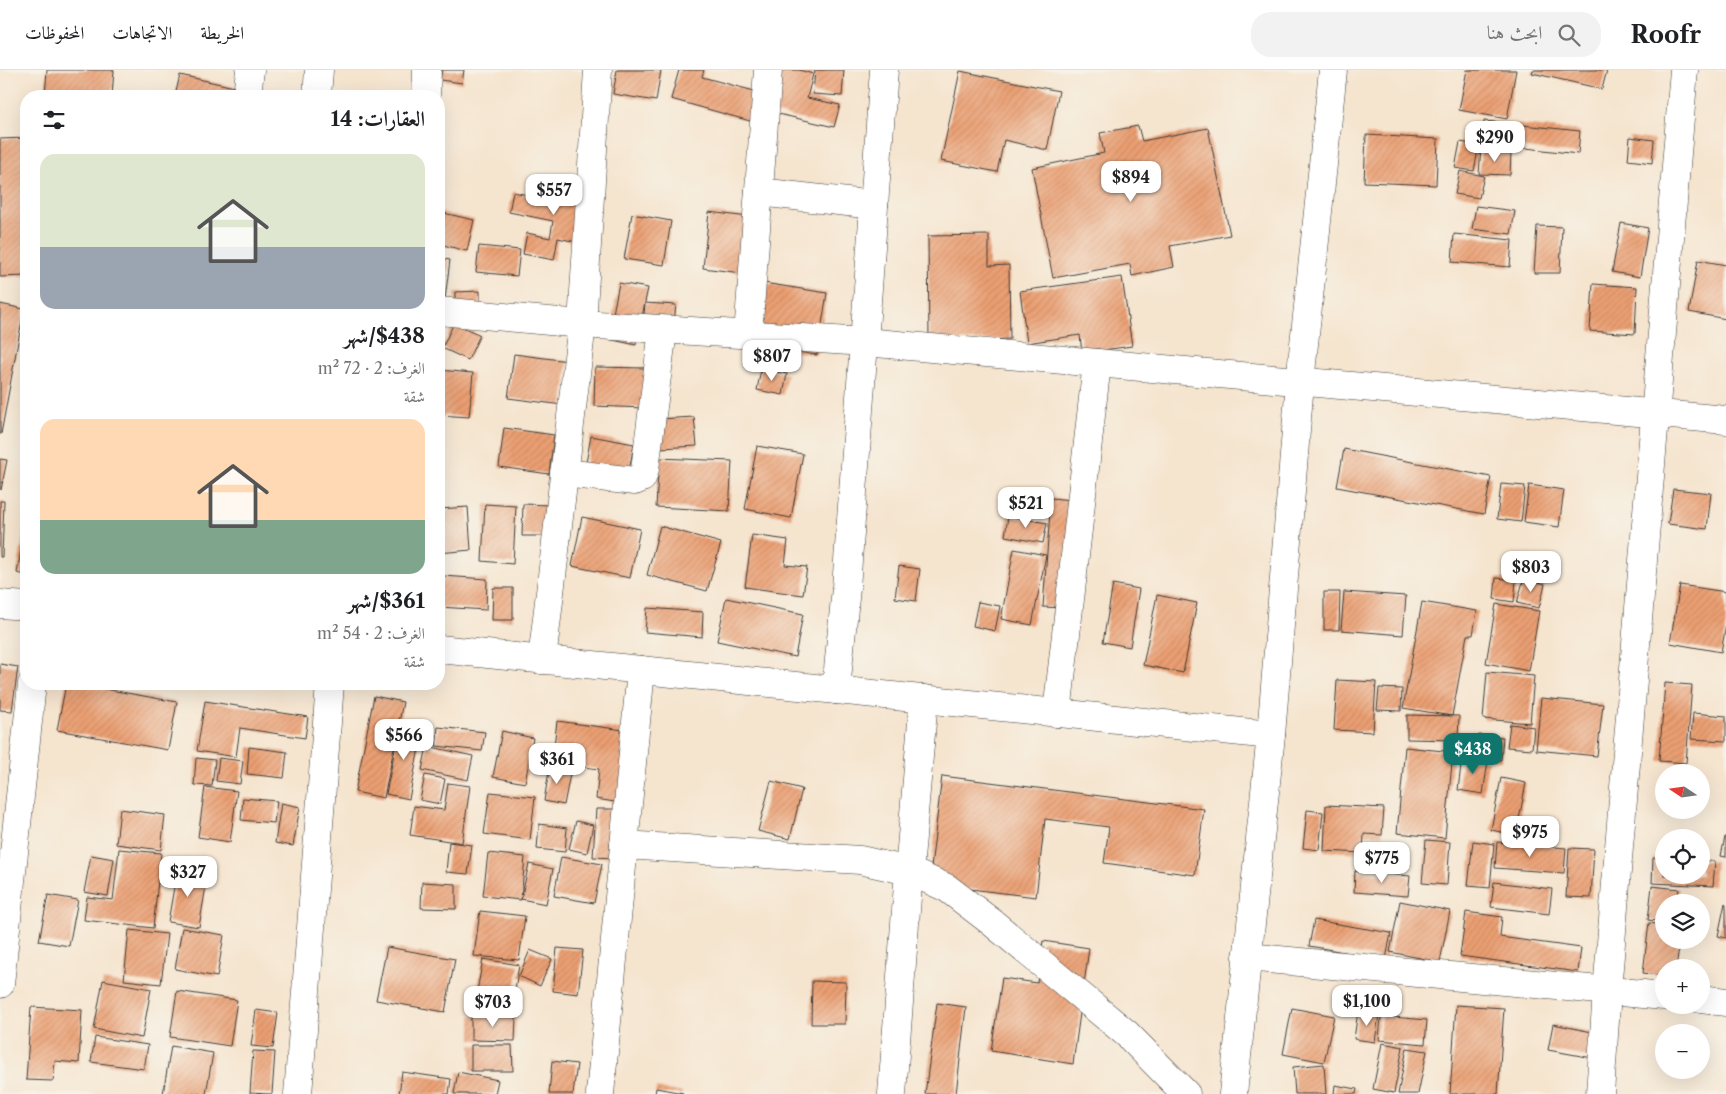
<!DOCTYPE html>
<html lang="ar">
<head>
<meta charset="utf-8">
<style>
  body { margin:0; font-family:"Libre Caslon Text",Amiri,serif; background:#f2f2f2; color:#202124; direction:rtl; height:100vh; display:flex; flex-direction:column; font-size:19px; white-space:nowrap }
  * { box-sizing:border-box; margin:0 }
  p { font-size:16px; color:#757577 }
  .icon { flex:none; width:28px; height:28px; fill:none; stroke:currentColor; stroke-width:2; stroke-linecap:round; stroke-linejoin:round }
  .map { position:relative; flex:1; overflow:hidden; direction:ltr }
  .side { position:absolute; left:20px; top:20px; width:425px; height:600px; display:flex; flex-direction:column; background:#fff; border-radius:20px; box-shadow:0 5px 20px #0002; direction:rtl }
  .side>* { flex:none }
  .needle { width:32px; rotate:283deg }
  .controls { position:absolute; left:1655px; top:694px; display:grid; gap:10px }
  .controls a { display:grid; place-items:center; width:55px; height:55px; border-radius:50%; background:#fff; box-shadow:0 5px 20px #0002; font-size:25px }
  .price { position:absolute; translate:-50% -42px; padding:0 11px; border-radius:10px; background:#fff; color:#222; font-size:16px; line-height:32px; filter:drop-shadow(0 1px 2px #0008) }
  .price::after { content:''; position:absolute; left:50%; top:30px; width:15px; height:11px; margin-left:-8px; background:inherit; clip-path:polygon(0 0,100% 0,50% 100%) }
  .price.current { background:#0f766e; color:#fff }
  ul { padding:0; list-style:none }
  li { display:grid; align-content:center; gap:10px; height:265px; padding:0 20px }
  li span { display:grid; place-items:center; height:155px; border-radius:15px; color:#555 }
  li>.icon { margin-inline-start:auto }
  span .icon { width:90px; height:90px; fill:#fffc; stroke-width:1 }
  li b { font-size:21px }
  h2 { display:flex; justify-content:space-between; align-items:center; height:60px; padding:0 20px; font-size:21px }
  header { display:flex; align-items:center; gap:30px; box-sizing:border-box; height:70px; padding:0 25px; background:#fff; border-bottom:1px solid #e0e0e0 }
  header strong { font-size:24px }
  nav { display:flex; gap:28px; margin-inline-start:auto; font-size:18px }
  .search { width:350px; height:45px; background:#f2f2f2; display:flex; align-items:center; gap:12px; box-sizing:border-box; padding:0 18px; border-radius:20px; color:#757577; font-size:19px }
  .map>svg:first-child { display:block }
  .building { fill:url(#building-hatch) }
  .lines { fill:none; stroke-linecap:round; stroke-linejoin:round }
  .street-casing { stroke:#3d3a37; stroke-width:29 }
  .street { stroke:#fff; stroke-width:28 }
</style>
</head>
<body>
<header>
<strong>Roofr</strong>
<div class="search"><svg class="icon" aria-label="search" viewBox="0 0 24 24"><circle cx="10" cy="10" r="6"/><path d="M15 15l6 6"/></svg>ابحث هنا</div>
<nav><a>الخريطة</a><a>الاتجاهات</a><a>المحفوظات</a></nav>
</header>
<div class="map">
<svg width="1726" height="1024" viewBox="0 0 1726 1024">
  <defs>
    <pattern id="building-hatch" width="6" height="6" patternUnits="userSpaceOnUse" patternTransform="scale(1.25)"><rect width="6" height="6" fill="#eb9f72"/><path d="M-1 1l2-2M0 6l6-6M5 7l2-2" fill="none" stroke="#c98862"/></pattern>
  </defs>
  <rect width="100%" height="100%" fill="#f7f3e8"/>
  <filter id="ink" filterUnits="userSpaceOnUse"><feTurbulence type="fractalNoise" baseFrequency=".02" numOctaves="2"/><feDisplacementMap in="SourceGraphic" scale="10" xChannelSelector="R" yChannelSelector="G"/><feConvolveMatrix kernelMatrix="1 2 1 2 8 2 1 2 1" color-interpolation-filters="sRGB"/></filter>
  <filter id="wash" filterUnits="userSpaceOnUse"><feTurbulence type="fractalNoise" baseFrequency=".0096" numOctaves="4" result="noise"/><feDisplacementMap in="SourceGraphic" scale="20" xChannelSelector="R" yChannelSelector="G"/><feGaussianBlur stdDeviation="1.12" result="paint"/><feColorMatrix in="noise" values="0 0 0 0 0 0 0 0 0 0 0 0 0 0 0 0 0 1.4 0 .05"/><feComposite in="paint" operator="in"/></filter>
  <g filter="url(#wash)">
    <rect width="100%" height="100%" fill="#f5e4ce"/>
    <g id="blocks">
      <g class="building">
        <polygon points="47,0 114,0 112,26 45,26"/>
        <polygon points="442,0 464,0 462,13 440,10"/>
        <polygon points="617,0 661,0 656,31 613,24"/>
        <polygon points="679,0 704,0 702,7 758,22 750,51 671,29"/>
        <polygon points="780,0 799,0 813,4 807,28 840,35 834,57 770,42"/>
        <polygon points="815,0 844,0 842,26 813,24"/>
        <polygon points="1467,0 1516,0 1507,49 1459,40"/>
        <polygon points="1533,0 1607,0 1602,19 1532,3"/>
        <polygon points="960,1 1059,21 1047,80 1004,70 997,102 941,91"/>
        <polygon points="180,5 248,20 247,26 175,26"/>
        <polygon points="129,22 151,25 150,26 129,26"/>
        <polygon points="1484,51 1580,61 1578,84 1482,73"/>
        <polygon points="1138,56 1142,71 1208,58 1230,165 1170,176 1174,197 1132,206 1130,194 1053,208 1032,98 1104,83 1100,63"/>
        <polygon points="1366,65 1438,69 1436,115 1364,112"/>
        <polygon points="1630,67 1654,70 1652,93 1628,90"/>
        <polygon points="26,68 26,206 0,207 0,69"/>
        <polygon points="1460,72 1479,75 1474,101 1455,98"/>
        <polygon points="1481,79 1511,82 1510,105 1479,104"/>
        <polygon points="1460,101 1484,106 1479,128 1455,124"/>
        <polygon points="551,111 592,119 581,173 558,168 554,190 523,184 527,163 550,168 553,151 509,142 513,122 548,129"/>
        <polygon points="1476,136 1515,141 1511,164 1472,159"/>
        <polygon points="439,142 474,150 467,181 439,174"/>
        <polygon points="709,142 756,148 749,204 703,198"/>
        <polygon points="632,144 671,151 664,195 624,189"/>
        <polygon points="1621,153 1648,158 1640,207 1612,202"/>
        <polygon points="1537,156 1562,157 1560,203 1534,203"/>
        <polygon points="1454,164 1512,170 1510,197 1452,192"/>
        <polygon points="989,165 989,196 1009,195 1010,269 929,272 928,166"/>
        <polygon points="479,176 520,180 517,206 476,202"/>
        <polygon points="439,188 450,190 444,237 439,236"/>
        <polygon points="1698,190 1726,195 1726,249 1689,242"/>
        <polygon points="1122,207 1132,276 1082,283 1080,265 1027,273 1020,221"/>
        <polygon points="619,213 648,218 636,275 608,269"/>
        <polygon points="764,213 827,223 817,285 753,275"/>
        <polygon points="1593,214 1637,217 1635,264 1590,261"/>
        <polygon points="480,221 480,250 455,250 455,222"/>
        <polygon points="645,233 676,235 672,270 642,268"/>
        <polygon points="0,234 24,239 1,364 0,364"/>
        <polygon points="454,253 480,265 468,290 442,278"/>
        <polygon points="514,284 568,291 563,335 508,328"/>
        <polygon points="595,297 645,298 644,338 594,336"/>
        <polygon points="761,299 787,304 783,325 757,320"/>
        <polygon points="439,300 473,303 469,347 439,345"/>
        <polygon points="694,347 697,376 660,378 659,349"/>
        <polygon points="504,358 554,365 549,404 499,397"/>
        <polygon points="591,366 634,374 627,412 584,404"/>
        <polygon points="757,376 803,384 791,448 745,439"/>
        <polygon points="1344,379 1491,407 1484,444 1337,417"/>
        <polygon points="659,388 732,391 729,441 656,437"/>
        <polygon points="0,389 7,390 1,420 0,419"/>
        <polygon points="1501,414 1525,416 1521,452 1497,449"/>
        <polygon points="1529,415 1564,420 1559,457 1524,452"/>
        <polygon points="1673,419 1711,423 1707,459 1668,454"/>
        <polygon points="1051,428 1072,430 1064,538 1043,537"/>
        <polygon points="0,431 4,431 2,487 0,487"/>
        <polygon points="485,434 516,436 513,494 482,491"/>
        <polygon points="523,434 549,435 548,466 522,466"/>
        <polygon points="468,437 471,480 439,483 439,439"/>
        <polygon points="1008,446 1047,453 1043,473 1005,466"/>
        <polygon points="582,447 640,459 630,508 572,496"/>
        <polygon points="660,456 721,473 707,521 647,505"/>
        <polygon points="25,457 26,457 26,505 17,503"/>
        <polygon points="752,465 788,470 785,495 807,497 803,525 745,517"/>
        <polygon points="1014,479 1046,485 1032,555 1001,549"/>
        <polygon points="899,496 920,499 916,531 895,528"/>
        <polygon points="443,506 487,509 486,540 439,537 439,511 442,512"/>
        <polygon points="1496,508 1516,510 1514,532 1494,529"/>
        <polygon points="1524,508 1545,514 1539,538 1517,533"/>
        <polygon points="1113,514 1139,519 1130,577 1103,572"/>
        <polygon points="1680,515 1726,522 1726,555 1721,582 1670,573"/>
        <polygon points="493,518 513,518 513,550 492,550"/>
        <polygon points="1324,522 1340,522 1339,560 1324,560"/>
        <polygon points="1344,522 1406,526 1403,565 1341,560"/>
        <polygon points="1157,525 1197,533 1183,603 1143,595"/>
        <polygon points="726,528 803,544 795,587 717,571"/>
        <polygon points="978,532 1000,536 995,561 973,556"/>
        <polygon points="1422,532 1477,541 1473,565 1467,565 1452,646 1403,638"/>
        <polygon points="1496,534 1539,541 1529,601 1486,593"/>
        <polygon points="647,538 703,542 702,567 645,562"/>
        <polygon points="0,594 18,597 12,641 0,640"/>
        <polygon points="1487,602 1534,606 1530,653 1483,649"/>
        <polygon points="1337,610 1376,612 1373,662 1334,660"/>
        <polygon points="1665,613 1692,615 1686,693 1659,691"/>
        <polygon points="66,614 77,614 177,632 168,680 57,660"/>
        <polygon points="1379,618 1402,619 1401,641 1377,640"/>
        <polygon points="374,626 403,632 384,728 355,722"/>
        <polygon points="1541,628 1603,634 1597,686 1536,680"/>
        <polygon points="205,631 308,647 305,668 240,658 236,687 197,681"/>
        <polygon points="1693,643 1726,646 1726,671 1691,669"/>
        <polygon points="1407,645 1459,646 1458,670 1407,669"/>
        <polygon points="557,651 631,661 621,733 596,729 599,699 552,693"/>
        <polygon points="400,653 423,658 409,729 386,724"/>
        <polygon points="1510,654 1534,657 1532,679 1507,677"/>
        <polygon points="438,657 485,662 482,681 436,676"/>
        <polygon points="502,661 533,668 525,713 493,707"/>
        <polygon points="1479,665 1503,667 1501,690 1476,687"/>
        <polygon points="427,676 473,686 468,710 422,700"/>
        <polygon points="249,677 287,682 284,708 247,704"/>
        <polygon points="1405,677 1453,682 1445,768 1397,763"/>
        <polygon points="1462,687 1488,691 1483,724 1458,720"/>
        <polygon points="196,688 215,690 212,716 194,715"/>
        <polygon points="219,688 243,691 240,714 216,711"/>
        <polygon points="550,695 571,699 564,735 544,731"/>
        <polygon points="425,705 445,709 440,734 420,730"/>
        <polygon points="942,706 1204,739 1195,805 1104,793 1109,757 1045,749 1036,827 929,814"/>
        <polygon points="1501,708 1526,713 1516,765 1491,760"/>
        <polygon points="771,711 802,719 790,769 758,761"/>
        <polygon points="448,713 470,716 462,773 410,765 414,736 444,740"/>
        <polygon points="205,717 237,721 230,772 198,767"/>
        <polygon points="490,722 535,727 530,770 484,764"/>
        <polygon points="243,728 277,731 274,753 241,750"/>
        <polygon points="281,733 300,737 293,776 275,773"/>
        <polygon points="1326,735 1384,738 1382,765 1364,764 1363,783 1324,781"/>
        <polygon points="120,739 165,745 161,780 116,774"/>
        <polygon points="596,739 617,739 614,788 593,787"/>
        <polygon points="1307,740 1323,742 1319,780 1303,778"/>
        <polygon points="576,751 593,755 587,783 569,779"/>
        <polygon points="539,754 567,758 565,782 537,779"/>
        <polygon points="1725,767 1726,767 1726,787 1721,786"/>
        <polygon points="1426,770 1450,772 1447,815 1422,813"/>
        <polygon points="1473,771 1494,774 1490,818 1468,816"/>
        <polygon points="449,772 472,775 468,804 446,802"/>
        <polygon points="1497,772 1566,778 1564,803 1495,798"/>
        <polygon points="1569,778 1594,779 1591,828 1566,827"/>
        <polygon points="119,779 161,783 153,858 84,850 87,827 113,830"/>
        <polygon points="488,783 525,787 521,830 483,826"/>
        <polygon points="91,785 114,789 108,826 84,822"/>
        <polygon points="561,787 602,794 594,833 554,826"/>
        <polygon points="1653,788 1664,789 1664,805 1701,805 1701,791 1715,791 1713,816 1652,813"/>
        <polygon points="529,794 553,799 546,834 521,829"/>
        <polygon points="177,800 208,805 199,857 168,852"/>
        <polygon points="1355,801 1410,806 1408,826 1354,822"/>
        <polygon points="422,812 456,814 456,839 421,838"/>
        <polygon points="1494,812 1552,819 1549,844 1491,837"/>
        <polygon points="1652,816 1679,819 1677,832 1664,832 1664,852 1648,850"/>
        <polygon points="48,825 78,830 69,876 39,871"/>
        <polygon points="1400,831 1450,841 1440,892 1390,882"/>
        <polygon points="1725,833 1726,834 1726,868 1718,866"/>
        <polygon points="480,841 525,846 519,890 474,886"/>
        <polygon points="1466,842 1502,847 1500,867 1581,878 1578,902 1460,886"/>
        <polygon points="1314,850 1391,863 1386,889 1309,876"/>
        <polygon points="1649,853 1664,855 1664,870 1680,870 1676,898 1664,898 1664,906 1643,903"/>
        <polygon points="182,858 224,865 217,907 175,899"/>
        <polygon points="129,860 167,864 161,914 124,910"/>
        <polygon points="1043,871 1089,878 1073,994 991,981 1002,908 1037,913"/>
        <polygon points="387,877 455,889 445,942 376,930"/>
        <polygon points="557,878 583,880 578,924 553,921"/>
        <polygon points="530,880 552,889 540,916 519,906"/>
        <polygon points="483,889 519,895 511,944 474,937"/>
        <polygon points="103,910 151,919 142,968 94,959"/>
        <polygon points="812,911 846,912 845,954 811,954"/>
        <polygon points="177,921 237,930 230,976 170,967"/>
        <polygon points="937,933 966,937 956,1024 925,1024"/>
        <polygon points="1456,935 1504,938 1498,1024 1450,1024"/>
        <polygon points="31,937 82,940 79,993 55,991 53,1011 26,1010"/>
        <polygon points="1292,938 1334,946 1324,992 1283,984"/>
        <polygon points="256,940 278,943 273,978 251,976"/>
        <polygon points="1358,941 1379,944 1375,972 1354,969"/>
        <polygon points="471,946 516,947 515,971 471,970"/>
        <polygon points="1381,946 1427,950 1425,974 1379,970"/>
        <polygon points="1553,954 1602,964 1598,989 1548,980"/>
        <polygon points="95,967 148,975 144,999 91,992"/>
        <polygon points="1382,973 1403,977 1394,1023 1373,1019"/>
        <polygon points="471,975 512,975 513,1001 471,1001"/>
        <polygon points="171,976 213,983 206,1024 163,1024"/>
        <polygon points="1407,978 1427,981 1418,1024 1398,1024"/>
        <polygon points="253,981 275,982 272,1024 250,1023"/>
        <polygon points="552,991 577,994 573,1024 549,1024"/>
        <polygon points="1324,994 1326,1024 1295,1024 1293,997"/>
        <polygon points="402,1002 451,1009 449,1024 399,1024"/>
        <polygon points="458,1002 498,1010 495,1024 454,1024"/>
        <polygon points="1335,1015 1357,1019 1356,1024 1334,1024"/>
        <polygon points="656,1018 683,1023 683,1024 655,1024"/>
      </g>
    </g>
  </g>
  <g filter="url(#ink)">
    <use href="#blocks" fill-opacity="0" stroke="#3d3a37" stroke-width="1"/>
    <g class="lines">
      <g class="street-casing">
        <g id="street">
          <polyline points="247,26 250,0"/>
          <polyline points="317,26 319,0"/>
          <polyline points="426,26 427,0"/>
          <polyline points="759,122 874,135"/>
          <polyline points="439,241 582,254 865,272 1726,350"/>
          <polyline points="748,265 768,0"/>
          <polyline points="564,403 635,411 642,408 645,399 663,260"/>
          <polyline points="0,534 26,536"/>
          <polyline points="439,579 1271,665"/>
          <polyline points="542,590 582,254 598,0"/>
          <polyline points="836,620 846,518 884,0"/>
          <polyline points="1057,643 1097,293"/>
          <polyline points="624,775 860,790 909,801 947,818 994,854 1127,964 1186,1024"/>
          <polyline points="1247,887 1664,926"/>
          <polyline points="0,914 32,614"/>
          <polyline points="1701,929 1726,932"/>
          <polyline points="298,1024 330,614"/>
          <polyline points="600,1024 641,600"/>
          <polyline points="892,1024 909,801 924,629"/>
          <polyline points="1233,1024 1271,665 1300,312 1333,0"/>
          <polyline points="1600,1024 1607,921 1684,0"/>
        </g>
      </g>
      <use href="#street" class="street"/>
    </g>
  </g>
</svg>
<div class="controls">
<a><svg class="needle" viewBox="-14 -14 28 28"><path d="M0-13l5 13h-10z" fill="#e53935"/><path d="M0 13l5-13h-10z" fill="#757577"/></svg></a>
<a><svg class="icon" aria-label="locate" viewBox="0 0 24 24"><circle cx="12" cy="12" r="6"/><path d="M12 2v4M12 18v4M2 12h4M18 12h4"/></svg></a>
<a><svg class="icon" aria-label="layers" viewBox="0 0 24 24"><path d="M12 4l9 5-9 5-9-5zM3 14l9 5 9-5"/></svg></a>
<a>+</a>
<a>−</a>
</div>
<b class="price" style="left:1495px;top:93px">$290</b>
<b class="price" style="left:1131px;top:133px">$894</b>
<b class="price" style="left:554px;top:146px">$557</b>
<b class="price" style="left:772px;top:312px">$807</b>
<b class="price" style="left:1026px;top:459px">$521</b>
<b class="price" style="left:1531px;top:523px">$803</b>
<b class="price" style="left:404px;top:691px">$566</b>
<b class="price current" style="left:1473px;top:705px">$438</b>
<b class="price" style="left:557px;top:715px">$361</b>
<b class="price" style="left:1530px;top:788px">$975</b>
<b class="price" style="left:1382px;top:814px">$775</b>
<b class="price" style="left:188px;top:828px">$327</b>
<b class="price" style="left:1367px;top:957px">$1,100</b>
<b class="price" style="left:493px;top:958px">$703</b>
<section class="side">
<h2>العقارات: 14<svg class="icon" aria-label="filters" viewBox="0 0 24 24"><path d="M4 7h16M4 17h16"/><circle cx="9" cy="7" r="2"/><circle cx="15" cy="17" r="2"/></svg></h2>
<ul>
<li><span style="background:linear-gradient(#dfe7d0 60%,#9aa5b1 0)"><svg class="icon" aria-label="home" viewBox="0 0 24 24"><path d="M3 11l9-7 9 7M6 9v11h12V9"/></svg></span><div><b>$438/شهر</b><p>الغرف: 2 · 72 m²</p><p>شقة</p></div></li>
<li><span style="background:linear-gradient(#ffd9b3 65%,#7fa58c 0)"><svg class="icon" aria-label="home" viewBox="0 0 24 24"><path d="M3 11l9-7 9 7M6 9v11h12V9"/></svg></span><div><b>$361/شهر</b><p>الغرف: 2 · 54 m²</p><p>شقة</p></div></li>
</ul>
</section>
</div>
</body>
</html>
